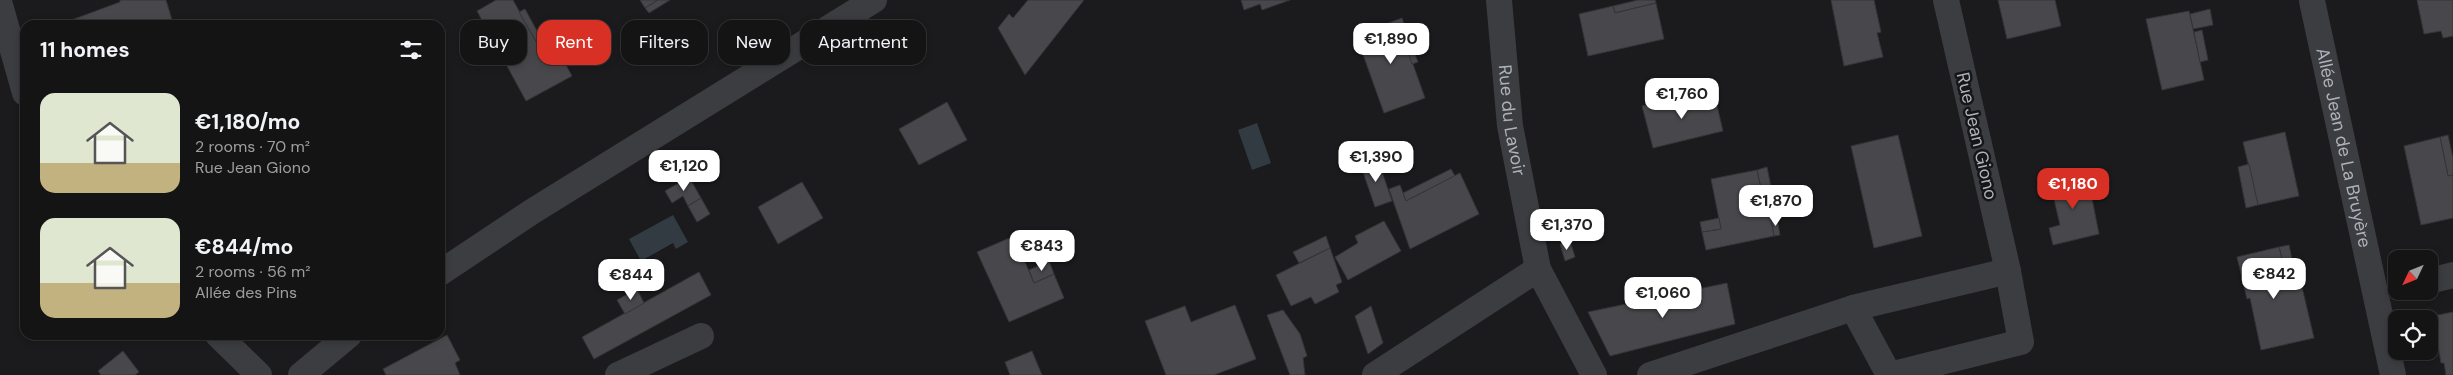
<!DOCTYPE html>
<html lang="en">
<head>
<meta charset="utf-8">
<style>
  body { margin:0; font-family:"DM Sans",sans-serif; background:#1d1d1e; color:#f1f3f6; height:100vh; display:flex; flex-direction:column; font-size:19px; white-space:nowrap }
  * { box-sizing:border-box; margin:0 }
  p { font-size:16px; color:#9d9ea0 }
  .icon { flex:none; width:28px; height:28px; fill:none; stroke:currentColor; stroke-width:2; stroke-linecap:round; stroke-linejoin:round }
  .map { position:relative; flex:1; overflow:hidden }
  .drawer { position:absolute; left:20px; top:20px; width:425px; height:320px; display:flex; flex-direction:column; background:#141415; border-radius:15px; box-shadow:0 2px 8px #0003,0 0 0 1px #333334 }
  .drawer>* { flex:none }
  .top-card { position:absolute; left:460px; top:20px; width:475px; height:45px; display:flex; gap:10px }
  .needle { width:32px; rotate:227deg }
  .tools { position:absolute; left:2388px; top:250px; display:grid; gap:10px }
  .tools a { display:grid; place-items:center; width:50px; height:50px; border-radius:10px; background:#141415; box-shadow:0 2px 8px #0003,0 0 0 1px #333334; font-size:25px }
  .price { position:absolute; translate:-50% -42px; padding:0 11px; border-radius:10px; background:#fff; color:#222; font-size:16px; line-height:32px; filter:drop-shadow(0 1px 2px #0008) }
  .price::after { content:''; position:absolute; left:50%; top:30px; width:15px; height:11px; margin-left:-8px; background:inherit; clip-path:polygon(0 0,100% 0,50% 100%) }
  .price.on { background:#d93025; color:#fff }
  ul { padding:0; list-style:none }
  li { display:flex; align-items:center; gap:15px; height:125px; padding:0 20px }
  li span { display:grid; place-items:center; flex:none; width:140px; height:100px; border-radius:15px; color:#555 }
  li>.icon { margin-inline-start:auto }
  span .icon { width:60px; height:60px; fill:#fffc; stroke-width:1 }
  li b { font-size:21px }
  h2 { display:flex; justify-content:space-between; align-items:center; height:60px; padding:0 20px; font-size:21px }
  .tag { padding:0 18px; border-radius:15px; background:#141415; box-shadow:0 2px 8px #0003,0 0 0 1px #333334; font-size:18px; line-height:45px }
  .tag.on { background:#d93025; color:#fff }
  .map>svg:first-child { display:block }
  .water { fill:#333b42 }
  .building { fill:#48484c; stroke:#353538 }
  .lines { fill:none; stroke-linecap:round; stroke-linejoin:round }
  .street { stroke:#3c3d41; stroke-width:26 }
  .labels { text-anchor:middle; stroke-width:5; stroke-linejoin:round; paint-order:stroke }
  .street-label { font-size:18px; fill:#aeb2bb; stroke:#161518 }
</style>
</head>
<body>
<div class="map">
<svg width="2453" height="375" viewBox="0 0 2453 375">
  <rect width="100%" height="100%" fill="#1b1a1c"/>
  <g class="water">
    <polygon points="1257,123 1271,163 1252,170 1238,130"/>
    <polygon points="673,215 688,242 676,249 673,243 641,261 629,239"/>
  </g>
  <g class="building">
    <polygon points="120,0 166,0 173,23 167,25 67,25 66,22 120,2"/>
    <polygon points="496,0 513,0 538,45 551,38 572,76 526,101 477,11"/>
    <polygon points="640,0 658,0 645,8"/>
    <polygon points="658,0 670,0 649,13 645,8"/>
    <polygon points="1028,0 1084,0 1025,75 998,28 1009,14 1013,18"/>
    <polygon points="1241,0 1290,0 1262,10 1260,4 1244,10"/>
    <polygon points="1638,0 1655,0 1656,3 1615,13 1613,6"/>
    <polygon points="1831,0 1874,0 1881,32 1877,33 1883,57 1844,66"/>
    <polygon points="1998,0 2055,0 2061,26 2007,39"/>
    <polygon points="2417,0 2453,0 2453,36 2443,38 2441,31 2424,34"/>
    <polygon points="1656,3 1664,39 1588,56 1579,14 1613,6 1615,13"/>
    <polygon points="525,9 543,42 538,45 519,12"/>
    <polygon points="2210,9 2213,25 2193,29 2190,14"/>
    <polygon points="2189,11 2204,80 2162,90 2146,19"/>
    <polygon points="1402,18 1408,35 1403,36 1425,98 1384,113 1356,35"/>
    <polygon points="2202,30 2208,60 2200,62 2194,32"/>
    <polygon points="1408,35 1418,62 1412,64 1403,36"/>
    <polygon points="1713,89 1714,93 1678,102 1677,98"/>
    <polygon points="1714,93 1723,131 1653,148 1642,106 1677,98 1678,102"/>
    <polygon points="947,102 967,140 919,165 899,129"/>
    <polygon points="2285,132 2299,196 2258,205 2243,142"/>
    <polygon points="1898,135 1922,236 1874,248 1851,146"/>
    <polygon points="2448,135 2453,158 2453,175 2448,176 2440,137"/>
    <polygon points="2440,137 2448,176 2453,175 2453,218 2421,225 2404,146"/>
    <polygon points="1378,160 1392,201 1375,207 1361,166"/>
    <polygon points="2249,164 2258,205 2246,208 2238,167"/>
    <polygon points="1767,167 1771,187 1761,189 1757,170"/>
    <polygon points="1451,169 1455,176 1406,201 1403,193"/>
    <polygon points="1757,170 1761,189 1771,187 1777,218 1771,219 1774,236 1706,250 1702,232 1721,229 1711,179"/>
    <polygon points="1460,173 1479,214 1410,249 1389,189 1400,185 1406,201"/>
    <polygon points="2087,173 2099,234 2053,245 2049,228 2060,225 2050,182"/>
    <polygon points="689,177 701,198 688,206 683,196 672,203 665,191"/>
    <polygon points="802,182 823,218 778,244 758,207"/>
    <polygon points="701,198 710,214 697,222 688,206"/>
    <polygon points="1719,218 1721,229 1702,232 1700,222"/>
    <polygon points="1777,218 1780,235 1774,236 1771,219"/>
    <polygon points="1384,221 1401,251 1348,280 1335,257 1358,243 1355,236"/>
    <polygon points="1014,236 1034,283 1054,274 1064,298 1009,322 977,252"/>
    <polygon points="1326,236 1330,248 1299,263 1293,252"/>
    <polygon points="1570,241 1575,257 1565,261 1560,244"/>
    <polygon points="2289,245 2298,288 2290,290 2279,247"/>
    <polygon points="2279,247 2290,290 2302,287 2314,338 2261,350 2250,298 2247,299 2237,257"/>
    <polygon points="1330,248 1342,282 1336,285 1339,292 1315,304 1311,297 1291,306 1276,275"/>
    <polygon points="1049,261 1054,274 1034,283 1029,270"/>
    <polygon points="699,272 711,295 594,359 582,337"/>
    <polygon points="1727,283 1735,324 1610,356 1588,312"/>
    <polygon points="637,289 644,303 625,314 617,300"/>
    <polygon points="1235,305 1256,359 1214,375 1166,375 1145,321 1185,306 1191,322"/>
    <polygon points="1371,306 1383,343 1368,354 1355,316"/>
    <polygon points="1283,310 1300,334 1307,356 1303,358 1305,375 1290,375 1267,315"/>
    <polygon points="2453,312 2453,375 2446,375 2444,363 2441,363 2433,316"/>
    <polygon points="447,335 460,360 455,363 460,375 386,375 383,369"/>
    <polygon points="123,351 139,372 135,375 101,375 98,371"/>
    <polygon points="1032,351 1042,375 1010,375 1005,362"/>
  </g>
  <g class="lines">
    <g class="street">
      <path id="s1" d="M1499,0L1510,126L1538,269L1594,375"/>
      <path id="s2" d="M2312,1L2393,375"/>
      <polyline points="0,5 25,93"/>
      <polyline points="440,273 533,211 874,0"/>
      <polyline points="2429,281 2453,275"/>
      <polyline points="1853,308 1889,375 2021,342 2008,271"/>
      <polyline points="218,335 259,375"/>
      <polyline points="301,375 349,335"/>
      <polyline points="618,375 701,336"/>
      <polyline points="1375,375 1538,269"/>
      <polyline points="1650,375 1853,308 2008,271 1946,0"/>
    </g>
  </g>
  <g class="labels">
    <g class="street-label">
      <text dy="6" stroke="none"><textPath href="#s1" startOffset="121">Rue du Lavoir</textPath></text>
      <text transform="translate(1977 136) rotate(77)" y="6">Rue Jean Giono</text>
      <text dy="6" stroke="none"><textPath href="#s2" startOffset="150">Allée Jean de La Bruyère</textPath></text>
    </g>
  </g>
</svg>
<div class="tools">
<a><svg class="needle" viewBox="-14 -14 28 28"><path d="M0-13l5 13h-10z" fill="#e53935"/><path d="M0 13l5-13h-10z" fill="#9d9ea0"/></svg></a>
<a><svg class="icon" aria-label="locate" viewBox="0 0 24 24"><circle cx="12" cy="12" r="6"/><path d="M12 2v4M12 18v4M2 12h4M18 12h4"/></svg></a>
</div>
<b class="price" style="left:1391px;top:65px">€1,890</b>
<b class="price" style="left:1682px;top:120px">€1,760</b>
<b class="price" style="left:1376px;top:183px">€1,390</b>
<b class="price" style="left:684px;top:192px">€1,120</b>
<b class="price on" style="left:2073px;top:210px">€1,180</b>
<b class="price" style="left:1776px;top:227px">€1,870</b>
<b class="price" style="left:1567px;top:251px">€1,370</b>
<b class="price" style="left:1042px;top:272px">€843</b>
<b class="price" style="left:2274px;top:300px">€842</b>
<b class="price" style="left:631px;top:301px">€844</b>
<b class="price" style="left:1663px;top:319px">€1,060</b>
<div class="top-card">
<a class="tag">Buy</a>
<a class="tag on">Rent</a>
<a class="tag">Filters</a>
<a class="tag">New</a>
<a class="tag">Apartment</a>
</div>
<section class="drawer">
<h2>11 homes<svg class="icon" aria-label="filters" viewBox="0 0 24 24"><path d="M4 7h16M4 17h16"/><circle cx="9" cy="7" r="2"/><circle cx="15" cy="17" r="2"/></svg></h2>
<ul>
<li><span style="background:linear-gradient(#dfe7d0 70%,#c2b280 0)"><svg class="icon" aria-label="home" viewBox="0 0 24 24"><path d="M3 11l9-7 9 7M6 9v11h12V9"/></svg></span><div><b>€1,180/mo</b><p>2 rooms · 70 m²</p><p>Rue Jean Giono</p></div></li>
<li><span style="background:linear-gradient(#dfe7d0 65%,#c2b280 0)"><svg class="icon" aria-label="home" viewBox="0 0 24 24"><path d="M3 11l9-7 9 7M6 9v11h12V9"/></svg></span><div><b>€844/mo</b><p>2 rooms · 56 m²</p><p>Allée des Pins</p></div></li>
</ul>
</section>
</div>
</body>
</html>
